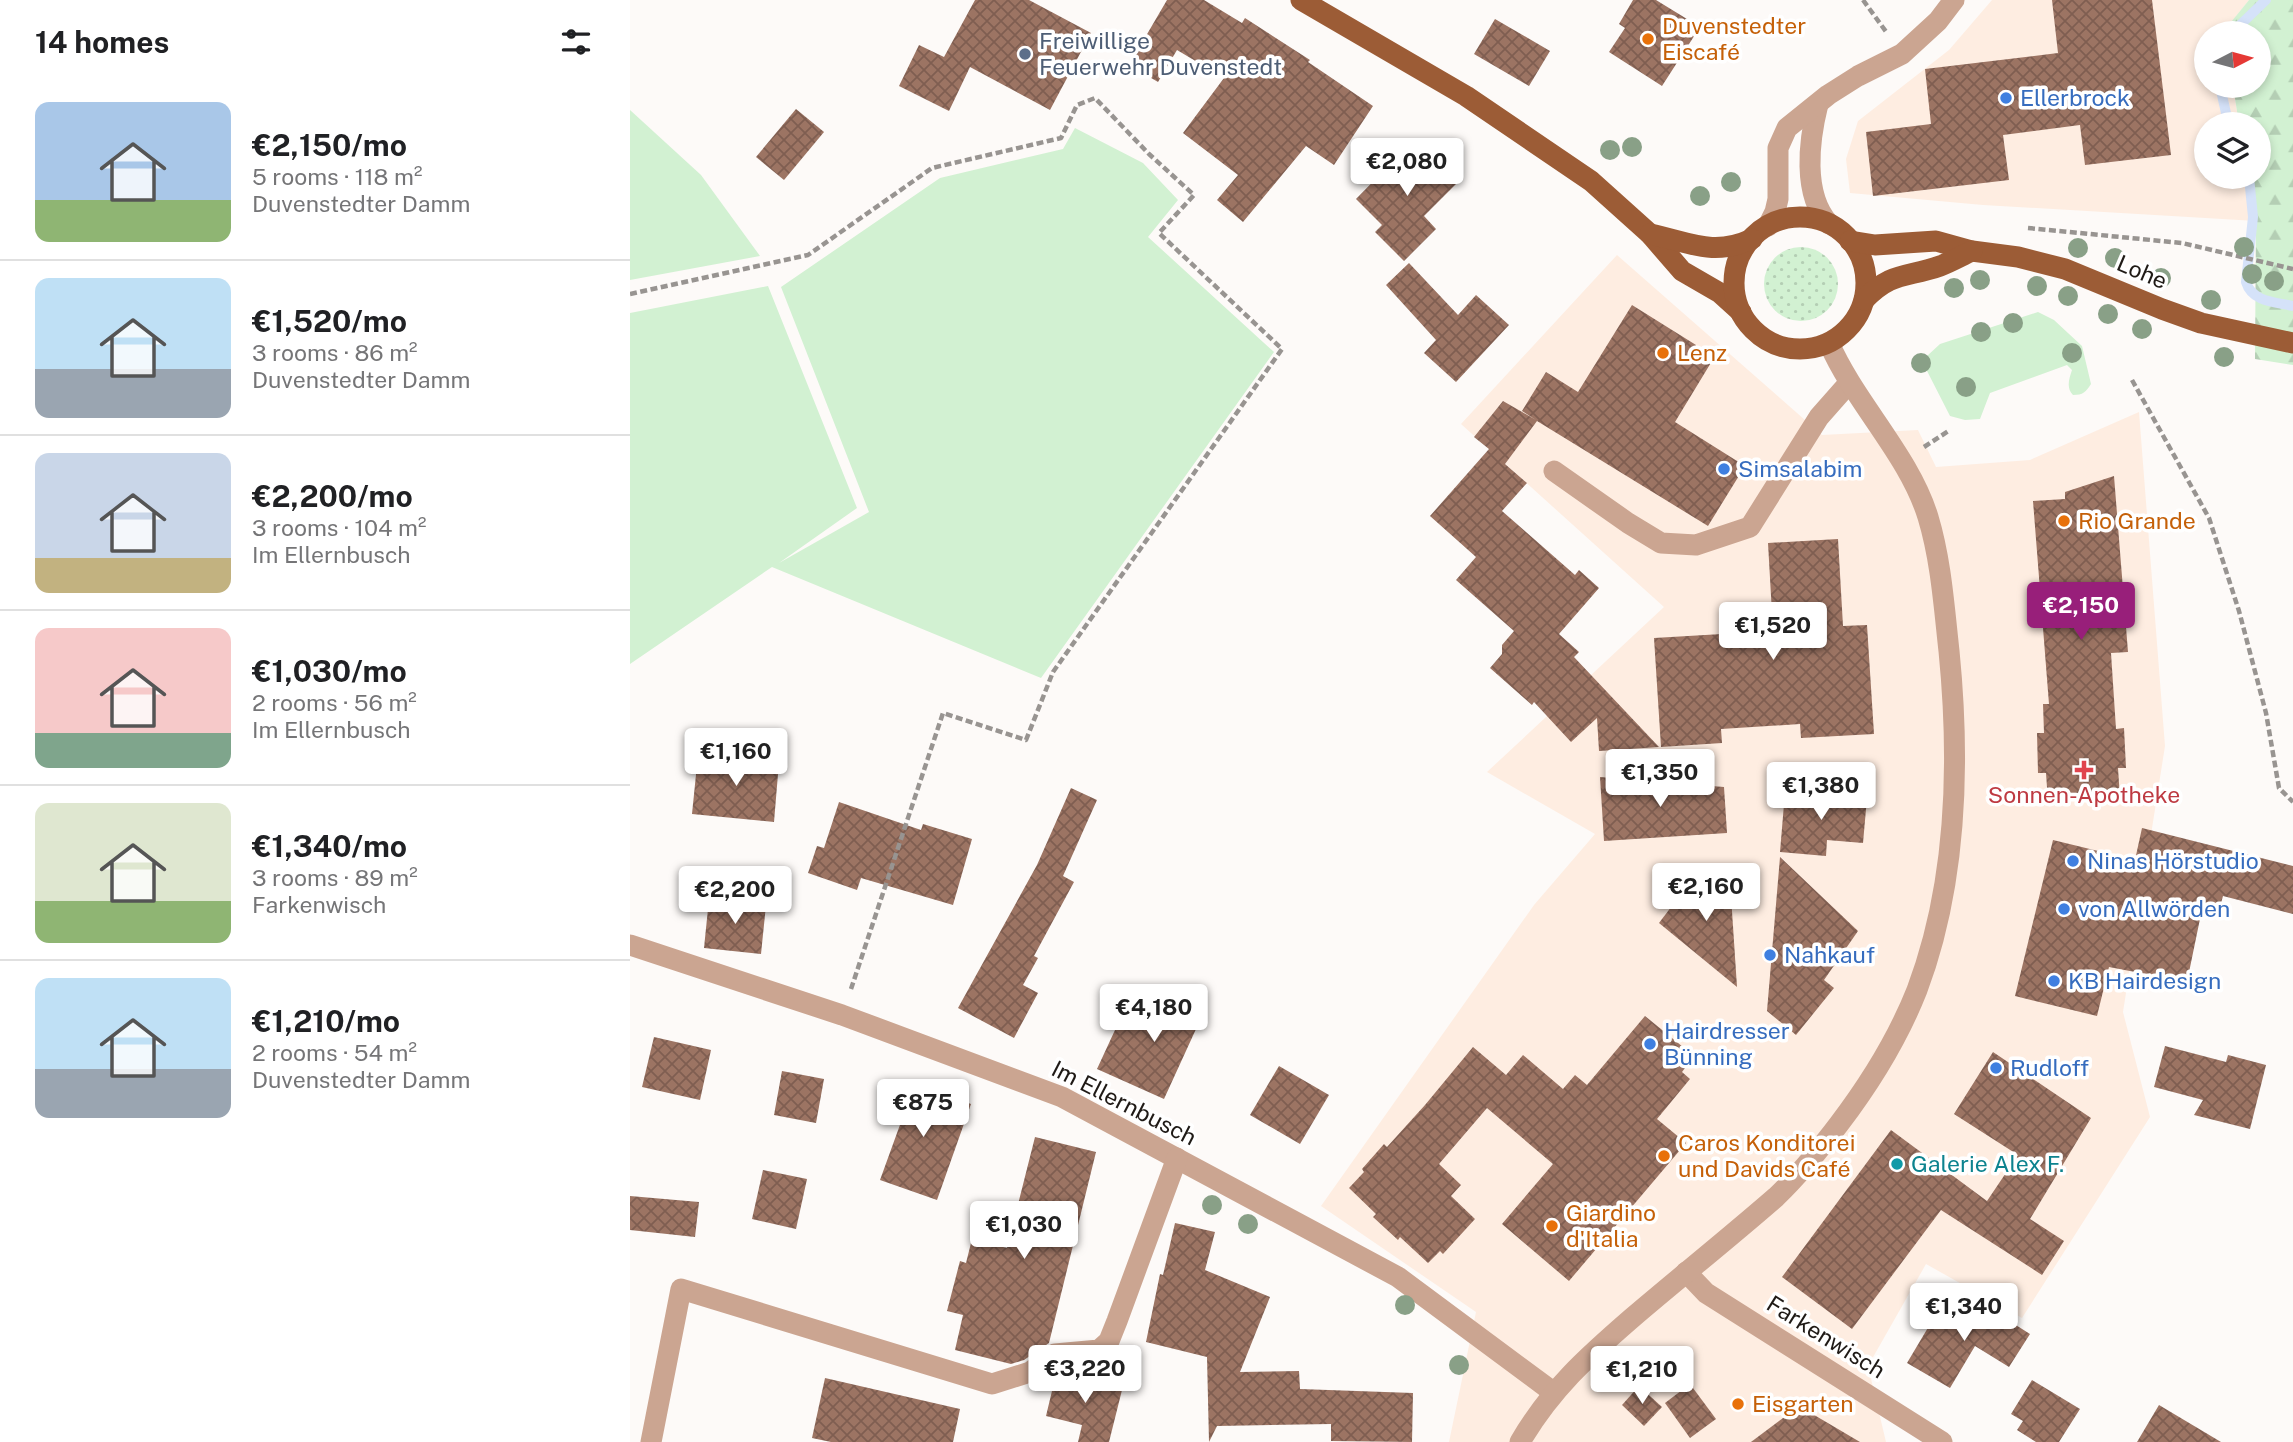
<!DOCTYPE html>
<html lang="en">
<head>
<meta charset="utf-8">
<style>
  body { margin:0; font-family:"Public Sans",sans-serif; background:#f6f6f6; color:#202124; height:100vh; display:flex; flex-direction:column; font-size:26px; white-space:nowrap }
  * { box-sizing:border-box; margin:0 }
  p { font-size:23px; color:#757577 }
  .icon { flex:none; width:38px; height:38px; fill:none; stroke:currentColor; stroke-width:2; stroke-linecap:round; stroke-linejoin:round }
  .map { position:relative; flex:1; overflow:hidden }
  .side { display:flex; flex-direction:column; background:#fff; width:630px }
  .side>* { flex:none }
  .needle { width:46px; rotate:84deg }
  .tools { position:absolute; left:1564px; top:21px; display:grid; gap:14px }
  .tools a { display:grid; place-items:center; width:77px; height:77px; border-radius:50%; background:#fff; box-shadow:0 4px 10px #0003; font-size:35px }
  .price { position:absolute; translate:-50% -60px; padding:0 16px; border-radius:7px; background:#fff; color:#222; font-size:23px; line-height:46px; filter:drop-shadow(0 2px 4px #0008) }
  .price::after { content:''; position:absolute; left:50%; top:42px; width:21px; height:16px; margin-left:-10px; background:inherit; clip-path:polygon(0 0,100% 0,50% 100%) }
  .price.on { background:#981f7a; color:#fff }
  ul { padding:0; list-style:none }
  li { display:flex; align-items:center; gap:21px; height:175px; padding:0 35px }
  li+li { border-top:2px solid #e0e0e0 }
  li span { display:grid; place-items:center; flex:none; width:196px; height:140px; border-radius:14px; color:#555 }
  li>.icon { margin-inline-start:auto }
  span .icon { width:84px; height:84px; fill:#fffc; stroke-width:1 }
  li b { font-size:30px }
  h2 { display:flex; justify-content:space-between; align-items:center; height:84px; padding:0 35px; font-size:30px }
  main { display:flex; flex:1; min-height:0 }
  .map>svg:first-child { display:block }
  .built { fill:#feede1 }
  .green { fill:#d2f1d2 }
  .forest { fill:url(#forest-firs) }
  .garden { fill:url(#garden-dots) }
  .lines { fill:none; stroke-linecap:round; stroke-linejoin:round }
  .stream { stroke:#d5e2f9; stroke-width:10 }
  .building { fill:url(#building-cross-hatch) }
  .path { stroke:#989491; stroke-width:4.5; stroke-dasharray:7 3.5; stroke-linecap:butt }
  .minor { stroke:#cba591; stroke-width:21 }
  .major { stroke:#9c5c36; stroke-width:21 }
  .tree { fill:#89a087 }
  .food-dot { fill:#e8710a; stroke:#fff; stroke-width:2.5 }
  .service-dot { fill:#5c6f8a; stroke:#fff; stroke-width:2.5 }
  .shop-dot { fill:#3f7fe0; stroke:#fff; stroke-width:2.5 }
  .health-dot { fill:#e0444e; stroke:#fff; stroke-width:2.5 }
  .culture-dot { fill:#0f9aa8; stroke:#fff; stroke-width:2.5 }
  .labels { text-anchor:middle; stroke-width:7; stroke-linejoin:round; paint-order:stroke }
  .food-label { font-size:23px; fill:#c56008; stroke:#fff; text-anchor:start }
  .service-label { font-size:23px; fill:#4e5e75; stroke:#fff; text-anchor:start }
  .shop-label { font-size:23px; fill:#366cbe; stroke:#fff; text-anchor:start }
  .street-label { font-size:23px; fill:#1f1a16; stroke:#fff }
  .health-label { font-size:23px; fill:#be3a42; stroke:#fff }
  .culture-label { font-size:23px; fill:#0d838f; stroke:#fff; text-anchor:start }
</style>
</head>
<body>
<main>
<section class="side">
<h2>14 homes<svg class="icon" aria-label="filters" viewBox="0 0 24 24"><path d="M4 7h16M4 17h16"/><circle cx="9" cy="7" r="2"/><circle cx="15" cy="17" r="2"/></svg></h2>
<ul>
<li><span style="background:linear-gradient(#a9c7e8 70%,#8fb573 0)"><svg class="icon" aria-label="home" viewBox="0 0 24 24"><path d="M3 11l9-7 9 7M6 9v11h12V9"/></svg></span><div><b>€2,150/mo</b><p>5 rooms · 118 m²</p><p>Duvenstedter Damm</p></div></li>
<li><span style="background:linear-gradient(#bfe0f5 65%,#9aa5b1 0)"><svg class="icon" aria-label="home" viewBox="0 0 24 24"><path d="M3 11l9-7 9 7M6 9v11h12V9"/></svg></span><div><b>€1,520/mo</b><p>3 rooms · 86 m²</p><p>Duvenstedter Damm</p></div></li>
<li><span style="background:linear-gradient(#c9d6e8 75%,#c2b280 0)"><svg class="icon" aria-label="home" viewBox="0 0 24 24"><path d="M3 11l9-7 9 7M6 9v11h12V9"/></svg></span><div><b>€2,200/mo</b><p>3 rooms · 104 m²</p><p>Im Ellernbusch</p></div></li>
<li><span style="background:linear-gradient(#f6c9c9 75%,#7fa58c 0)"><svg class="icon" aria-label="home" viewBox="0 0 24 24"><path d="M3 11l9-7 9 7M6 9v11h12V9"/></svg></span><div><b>€1,030/mo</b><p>2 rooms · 56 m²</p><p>Im Ellernbusch</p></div></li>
<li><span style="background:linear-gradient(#dfe7d0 70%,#8fb573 0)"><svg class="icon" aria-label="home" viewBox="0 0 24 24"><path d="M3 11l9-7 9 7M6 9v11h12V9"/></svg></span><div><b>€1,340/mo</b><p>3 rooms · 89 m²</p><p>Farkenwisch</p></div></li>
<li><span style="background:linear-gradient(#bfe0f5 65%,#9aa5b1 0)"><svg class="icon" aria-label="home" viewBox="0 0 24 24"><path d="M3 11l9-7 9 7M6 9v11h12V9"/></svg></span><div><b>€1,210/mo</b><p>2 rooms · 54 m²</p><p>Duvenstedter Damm</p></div></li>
</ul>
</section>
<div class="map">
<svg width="1663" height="1442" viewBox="0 0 1663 1442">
  <defs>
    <pattern id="forest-firs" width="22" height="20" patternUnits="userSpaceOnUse" patternTransform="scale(1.75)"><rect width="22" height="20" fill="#d2f1d2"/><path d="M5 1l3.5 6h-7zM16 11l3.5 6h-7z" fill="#b4ceb4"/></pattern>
    <pattern id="garden-dots" width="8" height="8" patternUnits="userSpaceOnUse" patternTransform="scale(1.75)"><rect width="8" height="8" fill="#d2f1d2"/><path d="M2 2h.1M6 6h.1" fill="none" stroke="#b4ceb4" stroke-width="1.8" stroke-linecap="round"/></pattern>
    <pattern id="building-cross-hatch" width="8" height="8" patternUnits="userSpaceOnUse" patternTransform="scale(1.75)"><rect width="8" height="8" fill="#9c7463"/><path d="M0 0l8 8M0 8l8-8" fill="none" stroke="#7f5e51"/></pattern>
  </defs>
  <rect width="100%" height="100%" fill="#fdfaf8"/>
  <g class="built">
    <polygon points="1362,0 1619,0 1593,33 1577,33 1577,86 1603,86 1609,124 1577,124 1577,177 1619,177 1626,221 1353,205 1220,193 1216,159 1228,121 1319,50"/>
    <polygon points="987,255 1192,435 1288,430 1306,467 1400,460 1509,412 1535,746 1493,1012 1520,1117 1392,1318 1296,1264 1238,1366 1256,1442 819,1442 846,1312 691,1206 904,905 965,834 857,772 1034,607 831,424"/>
  </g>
  <g class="green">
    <polygon points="0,110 71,175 130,256 0,280"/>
    <polygon points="445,128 513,163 548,200 518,237 644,352 411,678 142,567 0,664 0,313 138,286 227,508 149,563 239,512 151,287 310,178 433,149"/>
    <path d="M1408,312L1424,320L1452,346L1461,384C1456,392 1453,395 1443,395C1436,388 1439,379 1442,370L1437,365L1360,393L1350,419L1335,420L1320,416L1295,367L1297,356L1310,344Z"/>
  </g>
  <polygon class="forest" points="1619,0 1663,0 1663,365 1625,359 1626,221 1619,177 1629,177 1629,124 1609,124 1603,86 1629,86 1629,33 1593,32"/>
  <circle class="garden" cx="1171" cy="284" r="37"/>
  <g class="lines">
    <g class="stream">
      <polyline points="1605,33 1609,26 1636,0"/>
      <polyline points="1590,86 1596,113 1601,124"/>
      <path d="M1619,177L1623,217L1616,282C1622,302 1645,302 1663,306"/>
    </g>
  </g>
  <g class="building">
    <polygon points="345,0 399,0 461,33 420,110 340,67 319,111 269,86 289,45 314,57"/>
    <polygon points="537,0 574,0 612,23 615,18 680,60 678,62 743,106 704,165 676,146 613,222 587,200 608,175 553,133 594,78 547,50 528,82 499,65"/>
    <polygon points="1003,0 1026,0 1070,27 1032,86 979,52 995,28 989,24"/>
    <polygon points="1422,0 1522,0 1541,155 1455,165 1450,125 1373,135 1379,180 1243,196 1236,132 1301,124 1295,69 1428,53"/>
    <polygon points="865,19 920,51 899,86 844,54"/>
    <polygon points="166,109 194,132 154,180 126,157"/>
    <polygon points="786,138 829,181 794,216 806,229 774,261 745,232 752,225 726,199"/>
    <polygon points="779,263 828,315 846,295 879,325 826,382 794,353 806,340 756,285"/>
    <polygon points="1002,305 1066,345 1064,349 1082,361 1045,422 1115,466 1078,526 907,421 875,464 897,483 872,511 945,575 949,570 969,588 929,634 949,652 944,657 1029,747 969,751 967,718 941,742 904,702 902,705 860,668 872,654 872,645 884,631 826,580 846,557 800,516 859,449 844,437 873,401 906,420 892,411 916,372 948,392"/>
    <polygon points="1484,476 1498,652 1481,653 1486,729 1494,728 1496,768 1488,768 1490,798 1418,802 1416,773 1408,773 1407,733 1414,733 1413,704 1419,704 1403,501 1435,499 1435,492"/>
    <polygon points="1208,539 1213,626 1237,625 1244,734 1171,738 1170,724 1091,729 1092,743 1031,747 1024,638 1143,631 1138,543"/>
    <polygon points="68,755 149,762 144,822 62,814"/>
    <polygon points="970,777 1094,787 1097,833 974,841"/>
    <polygon points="441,788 467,800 433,876 444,882 404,956 408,958 393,985 408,993 384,1038 328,1008 407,865"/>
    <polygon points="1155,792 1237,798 1233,843 1197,840 1196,856 1150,852"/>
    <polygon points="209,802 291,830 293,824 342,839 323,905 231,878 227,890 178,873 187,846 194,848"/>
    <polygon points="1512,828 1663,866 1663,914 1593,896 1587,918 1571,914 1557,982 1479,967 1467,1016 1385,996 1423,840 1505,860"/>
    <polygon points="1150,857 1228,931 1194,980 1204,988 1166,1035 1137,1011"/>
    <polygon points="1066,874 1100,881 1107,987 1029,923"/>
    <polygon points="79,899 136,905 131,954 74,948"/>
    <polygon points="534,987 577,1005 534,1099 467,1069 491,1017 516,1029"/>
    <polygon points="1015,1016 1064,1056 1052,1072 1060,1079 1027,1119 1056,1143 939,1281 872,1224 923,1164 857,1108 809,1164 831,1185 821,1196 845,1219 813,1254 810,1251 798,1263 770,1237 768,1240 743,1217 746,1214 719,1188 734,1172 732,1169 754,1144 757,1147 795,1105 843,1047 876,1075 893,1055 933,1089 945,1075 957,1085"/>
    <polygon points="24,1037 81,1050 70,1100 12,1087"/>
    <polygon points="1535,1046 1596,1062 1598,1055 1636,1065 1620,1129 1564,1115 1573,1100 1524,1087"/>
    <polygon points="1363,1052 1461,1118 1400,1219 1434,1241 1412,1275 1311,1210 1222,1329 1152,1277 1261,1130 1357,1201 1388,1155 1324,1114"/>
    <polygon points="649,1066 699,1095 670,1144 620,1115"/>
    <polygon points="152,1071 194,1079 186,1123 144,1115"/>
    <polygon points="286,1085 341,1104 307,1200 250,1180 271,1122 254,1116 265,1086 282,1093"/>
    <polygon points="405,1137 466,1152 419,1343 394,1360 381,1364 325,1350 333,1315 317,1311 330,1261 336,1263 342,1239 377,1248"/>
    <polygon points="133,1170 177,1179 166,1229 122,1219"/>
    <polygon points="0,1196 69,1202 65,1237 0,1230"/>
    <polygon points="545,1223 585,1232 575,1270 640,1297 610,1372 669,1371 670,1389 783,1393 782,1442 701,1441 701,1424 587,1426 579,1442 577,1357 516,1342 530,1274 533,1275"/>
    <polygon points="1315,1299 1363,1327 1370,1315 1400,1334 1379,1367 1345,1346 1320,1388 1277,1363"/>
    <polygon points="427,1370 493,1386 479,1442 448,1442 452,1425 416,1416"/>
    <polygon points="195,1378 330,1409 323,1442 201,1442 182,1438"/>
    <polygon points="1402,1380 1450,1409 1429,1442 1406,1442 1387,1430 1393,1421 1381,1414"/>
    <polygon points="1060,1384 1086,1419 1060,1438 1035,1403"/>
    <polygon points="1009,1386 1032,1407 1014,1426 992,1405"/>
    <polygon points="1529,1405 1591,1442 1507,1442"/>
    <polygon points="1169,1406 1230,1442 1121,1442"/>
  </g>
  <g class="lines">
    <g class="path">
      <polyline points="1233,0 1257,33"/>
      <polyline points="1398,228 1552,243 1663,269"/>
      <polyline points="0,294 178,255 302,168 431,138 447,105 465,98 519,154 564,195 529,233 652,349 423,672 396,740 313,713 221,989"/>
      <polyline points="1502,380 1579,518 1609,611 1636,713 1649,788 1663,802"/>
      <polyline points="1294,447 1320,430"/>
    </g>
    <g class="minor">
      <path d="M1188,104C1179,140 1172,194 1199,224"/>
      <polyline points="1138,226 1145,212 1148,199 1148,148 1157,128 1198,95 1228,76 1272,54 1308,21 1324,0"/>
      <polyline points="924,471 998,523 1031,543 1066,545 1120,527 1189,417 1219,383"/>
      <polyline points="0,945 212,1015 432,1097 768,1277 923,1392"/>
      <polyline points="1056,1272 1076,1293 1312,1442"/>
      <polyline points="21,1442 51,1289 362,1384 400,1372 425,1354 469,1350 479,1341 487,1321 547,1158"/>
      <path d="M890,1442C921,1389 957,1357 1002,1318C1050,1277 1099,1238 1146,1197C1169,1175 1190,1149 1209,1124C1241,1082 1268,1038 1287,990C1327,884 1330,762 1319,651C1314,606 1311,560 1298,517C1279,455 1225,403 1199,343"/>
    </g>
    <g class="major">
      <polyline points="671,0 836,96 961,181 1020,234 1052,271 1090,293 1111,312"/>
      <circle cx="1170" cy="283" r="66"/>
      <path d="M1020,234C1059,242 1083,257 1122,239"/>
      <polyline points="1220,241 1245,245 1306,241 1342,251 1388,257 1435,269 1532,309 1571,323 1663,343"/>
      <path d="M1234,300C1262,271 1276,278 1310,266C1321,262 1331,256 1342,251"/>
    </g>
  </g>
  <g class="tree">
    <circle cx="1002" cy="147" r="10"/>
    <circle cx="980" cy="150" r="10"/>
    <circle cx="1101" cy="182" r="10"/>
    <circle cx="1070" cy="196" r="10"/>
    <circle cx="1614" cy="247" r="10"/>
    <circle cx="1448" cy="248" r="10"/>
    <circle cx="1485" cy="258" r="10"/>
    <circle cx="1622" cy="274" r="10"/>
    <circle cx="1531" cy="278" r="10"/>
    <circle cx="1350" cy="280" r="10"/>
    <circle cx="1644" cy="281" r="10"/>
    <circle cx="1407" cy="286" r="10"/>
    <circle cx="1324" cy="288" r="10"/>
    <circle cx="1438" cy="296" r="10"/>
    <circle cx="1581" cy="300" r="10"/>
    <circle cx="1478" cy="314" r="10"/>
    <circle cx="1383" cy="323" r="10"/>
    <circle cx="1512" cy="329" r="10"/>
    <circle cx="1351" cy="332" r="10"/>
    <circle cx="1442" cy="353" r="10"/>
    <circle cx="1594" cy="357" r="10"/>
    <circle cx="1291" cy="363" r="10"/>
    <circle cx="1336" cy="387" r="10"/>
    <circle cx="582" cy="1205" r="10"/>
    <circle cx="618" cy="1224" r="10"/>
    <circle cx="775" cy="1305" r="10"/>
    <circle cx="829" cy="1365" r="10"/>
  </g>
  <g class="food-dot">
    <circle cx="1018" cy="39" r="7"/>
    <circle cx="1033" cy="353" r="7"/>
    <circle cx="1434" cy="521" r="7"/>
    <circle cx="1034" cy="1156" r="7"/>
    <circle cx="922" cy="1226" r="7"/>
    <circle cx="1108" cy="1404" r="7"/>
  </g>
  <circle class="service-dot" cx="395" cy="54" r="7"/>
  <g class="shop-dot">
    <circle cx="1376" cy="98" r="7"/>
    <circle cx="1094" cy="469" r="7"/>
    <circle cx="1443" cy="861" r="7"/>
    <circle cx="1434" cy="909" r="7"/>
    <circle cx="1140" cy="955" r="7"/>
    <circle cx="1424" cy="981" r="7"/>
    <circle cx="1020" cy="1044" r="7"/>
    <circle cx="1366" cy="1068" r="7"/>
  </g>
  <path class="health-dot" d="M1450.5 759.5h7v7h7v7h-7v7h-7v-7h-7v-7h7z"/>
  <circle class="culture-dot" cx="1267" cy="1164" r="7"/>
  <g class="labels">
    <g class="food-label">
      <text x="1032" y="34">Duvenstedter<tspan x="1032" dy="26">Eiscafé</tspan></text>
      <text x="1047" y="361">Lenz</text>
      <text x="1448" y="529">Rio Grande</text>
      <text x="1048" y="1151">Caros Konditorei<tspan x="1048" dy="26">und Davids Café</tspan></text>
      <text x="936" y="1221">Giardino<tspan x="936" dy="26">d'Italia</tspan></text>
      <text x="1122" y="1412">Eisgarten</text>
    </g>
    <g class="service-label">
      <text x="409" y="49">Freiwillige<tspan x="409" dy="26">Feuerwehr Duvenstedt</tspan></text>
    </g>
    <g class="shop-label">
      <text x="1390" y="106">Ellerbrock</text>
      <text x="1108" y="477">Simsalabim</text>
      <text x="1457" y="869">Ninas Hörstudio</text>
      <text x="1448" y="917">von Allwörden</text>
      <text x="1154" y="963">Nahkauf</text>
      <text x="1438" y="989">KB Hairdesign</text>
      <text x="1034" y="1039">Hairdresser<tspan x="1034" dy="26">Bünning</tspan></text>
      <text x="1380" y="1076">Rudloff</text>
    </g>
    <g class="street-label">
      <text transform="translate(1512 272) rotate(23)" y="8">Lohe</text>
      <text transform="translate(494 1103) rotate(27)" y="8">Im Ellernbusch</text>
      <text transform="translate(1196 1337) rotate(32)" y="8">Farkenwisch</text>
    </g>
    <g class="health-label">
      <text x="1454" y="803">Sonnen-Apotheke</text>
    </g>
    <g class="culture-label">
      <text x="1281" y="1172">Galerie Alex F.</text>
    </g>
  </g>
</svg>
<div class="tools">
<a><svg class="needle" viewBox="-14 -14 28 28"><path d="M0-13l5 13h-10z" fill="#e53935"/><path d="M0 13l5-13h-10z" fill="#757577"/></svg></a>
<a><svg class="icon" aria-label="layers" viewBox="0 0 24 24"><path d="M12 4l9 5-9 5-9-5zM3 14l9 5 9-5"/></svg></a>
</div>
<b class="price" style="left:777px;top:198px">€2,080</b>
<b class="price on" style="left:1451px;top:642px">€2,150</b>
<b class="price" style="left:1143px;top:662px">€1,520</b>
<b class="price" style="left:106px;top:788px">€1,160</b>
<b class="price" style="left:1030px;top:809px">€1,350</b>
<b class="price" style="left:1191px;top:822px">€1,380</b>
<b class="price" style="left:1076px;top:923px">€2,160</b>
<b class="price" style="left:105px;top:926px">€2,200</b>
<b class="price" style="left:524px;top:1044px">€4,180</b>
<b class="price" style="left:293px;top:1139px">€875</b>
<b class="price" style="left:394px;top:1261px">€1,030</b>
<b class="price" style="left:1334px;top:1343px">€1,340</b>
<b class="price" style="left:455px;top:1405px">€3,220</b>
<b class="price" style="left:1012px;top:1406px">€1,210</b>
</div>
</main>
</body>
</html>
